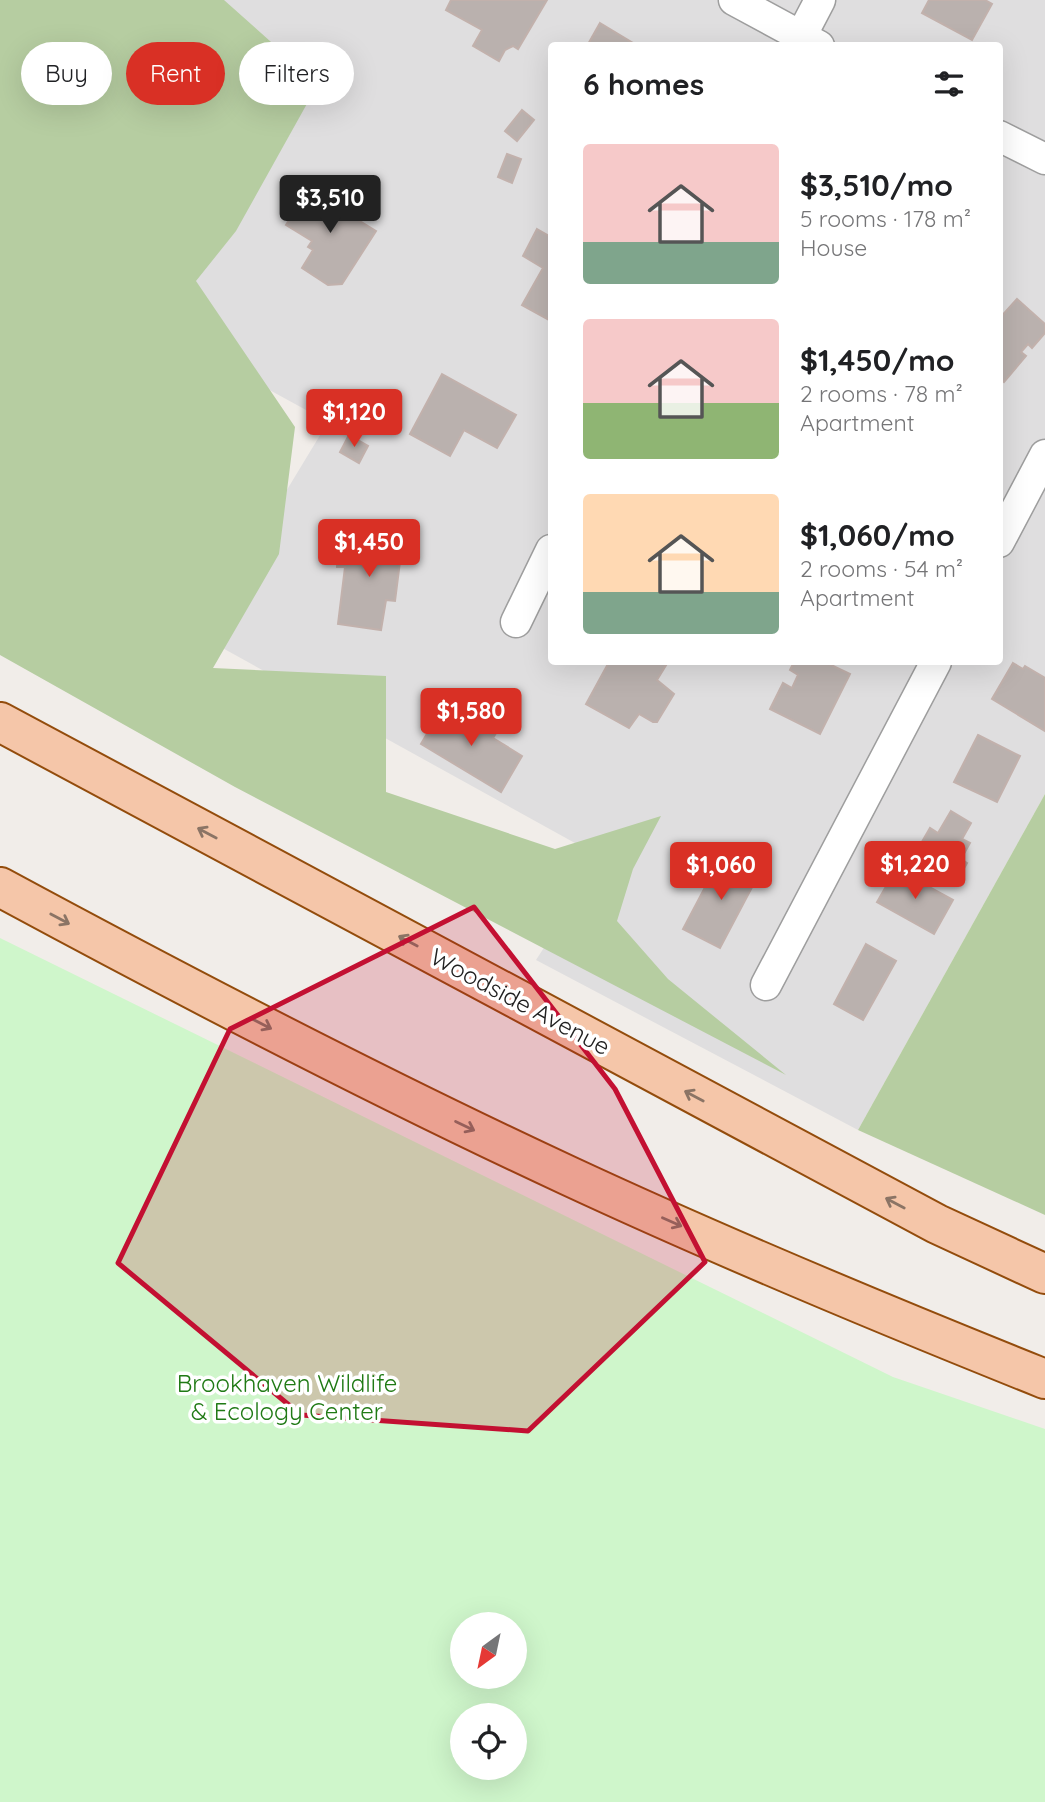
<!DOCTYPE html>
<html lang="en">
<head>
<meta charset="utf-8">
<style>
  body { margin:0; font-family:Quicksand,sans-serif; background:#f2f2f2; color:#202124; height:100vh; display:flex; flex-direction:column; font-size:26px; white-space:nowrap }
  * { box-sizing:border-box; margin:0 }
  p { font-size:23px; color:#757577 }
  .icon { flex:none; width:38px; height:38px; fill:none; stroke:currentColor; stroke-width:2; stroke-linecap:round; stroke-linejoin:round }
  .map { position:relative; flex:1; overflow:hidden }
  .details { position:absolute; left:548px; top:42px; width:455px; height:623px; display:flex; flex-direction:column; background:#fff; border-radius:7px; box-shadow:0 7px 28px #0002 }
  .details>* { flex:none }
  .banner { position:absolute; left:21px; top:42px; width:422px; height:63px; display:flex; gap:14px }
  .needle { width:46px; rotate:213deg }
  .fabs { position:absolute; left:450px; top:1612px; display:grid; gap:14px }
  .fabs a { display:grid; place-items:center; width:77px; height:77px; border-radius:50%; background:#fff; box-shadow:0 7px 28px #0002; font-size:35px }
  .price { position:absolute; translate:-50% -60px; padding:0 16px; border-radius:7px; background:#d93025; color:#fff; font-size:23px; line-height:46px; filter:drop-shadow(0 2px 4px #0008) }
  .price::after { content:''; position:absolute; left:50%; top:42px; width:21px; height:16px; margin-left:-10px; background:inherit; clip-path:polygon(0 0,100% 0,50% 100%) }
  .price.selected { background:#222; color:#fff }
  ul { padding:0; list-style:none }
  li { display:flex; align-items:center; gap:21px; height:175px; padding:0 35px }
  li span { display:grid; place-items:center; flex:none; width:196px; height:140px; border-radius:7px; color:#555 }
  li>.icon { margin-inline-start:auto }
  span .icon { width:84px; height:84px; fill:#fffc; stroke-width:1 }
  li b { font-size:30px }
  h2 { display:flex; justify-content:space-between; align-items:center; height:84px; padding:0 35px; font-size:30px }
  .tag { padding:0 24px; border-radius:32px; background:#fff; box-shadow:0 7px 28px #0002; font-size:24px; line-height:63px }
  .tag.selected { background:#d93025; color:#fff }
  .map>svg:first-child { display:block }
  .residential { fill:#dfdedf; fill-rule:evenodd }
  .forest { fill:#b6cda1 }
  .park { fill:#cff6cb; fill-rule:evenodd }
  .building { fill:#bab1ae; stroke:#c2b1ac; stroke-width:2 }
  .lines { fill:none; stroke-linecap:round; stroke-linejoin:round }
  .street-casing { stroke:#9e9e9e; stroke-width:33 }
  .primary-casing { stroke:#934c0c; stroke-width:42 }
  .street { stroke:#fff; stroke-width:30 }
  .primary { stroke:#f5c6a9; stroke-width:38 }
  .oneway { stroke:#8b7465 }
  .marked { fill:#c31032; fill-opacity:0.2; stroke:#c31032; stroke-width:5; stroke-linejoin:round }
  .labels { text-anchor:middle; stroke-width:7; stroke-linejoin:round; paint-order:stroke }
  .street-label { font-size:24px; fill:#212121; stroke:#fff }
  .park-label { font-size:24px; fill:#207a15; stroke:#fff }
</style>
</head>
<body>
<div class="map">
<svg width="1045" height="1802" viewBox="0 0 1045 1802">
  <rect width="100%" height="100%" fill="#f1ede9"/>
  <path class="residential" d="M133,0H1045V794L858,1130L536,960L602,858L199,635L328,422L143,321ZM551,46H999V662H551Z"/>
  <g class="forest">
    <polygon points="0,0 224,0 318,84 236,231 196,281 295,427 279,554 213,668 386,676 386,792 555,849 661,816 633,869 617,921 668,979 786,1075 235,787 0,655"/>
    <polygon points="1045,794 1045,1215 858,1130"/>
  </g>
  <path class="park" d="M0,938L893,1377L1045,1429V1802H0ZM462,1624H514V1676H462ZM462,1715H514V1768H462Z"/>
  <g class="building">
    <polygon points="451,0 547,0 518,49 513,46 505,50 499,61 473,46 482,30 446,10"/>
    <polygon points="929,0 985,0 992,4 972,40 922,13"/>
    <polygon points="600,23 638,46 587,46"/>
    <polygon points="522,110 534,120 517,141 505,131"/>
    <polygon points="507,154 521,159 512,183 498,177"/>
    <polygon points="314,182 355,208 350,215 376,231 342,284 328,285 302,268 313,250 308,247 312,241 286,225"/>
    <polygon points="537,229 551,237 551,321 522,305 543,268 523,256"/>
    <polygon points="1017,299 1045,324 1045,333 1032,348 1028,344 1021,352 1026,356 1004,382 999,377 999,319"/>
    <polygon points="442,374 516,415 497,448 464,430 450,456 410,434"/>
    <polygon points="349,435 368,446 359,463 340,452"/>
    <polygon points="353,531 403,538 395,601 386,600 381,630 338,624 345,567 337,567 338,551 351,553"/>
    <polygon points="609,662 668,662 657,680 674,694 657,722 653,722 639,714 629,728 586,704"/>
    <polygon points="794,662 825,662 850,674 820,734 770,709 783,683 792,688 798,675 790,670"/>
    <polygon points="1013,663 1023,669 1025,666 1045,678 1045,731 992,699"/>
    <polygon points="445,703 496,733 493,738 522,756 501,792 421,744"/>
    <polygon points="978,735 1020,756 997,802 954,782"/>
    <polygon points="951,811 971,823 962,839 970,843 961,859 967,863 958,879 915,854 930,828 938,833"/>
    <polygon points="722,855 759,874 720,948 683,929"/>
    <polygon points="896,869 953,900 934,934 877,902"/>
    <polygon points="866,944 896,961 863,1020 834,1004"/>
  </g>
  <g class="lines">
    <g class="street-casing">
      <g id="street">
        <polyline points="734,0 819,46"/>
        <polyline points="796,46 820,0"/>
        <polyline points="999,136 1045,159"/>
        <polyline points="999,542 1045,455"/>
        <polyline points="516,622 551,550"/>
        <polyline points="766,985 936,662"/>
      </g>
    </g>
    <g class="primary-casing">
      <g id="primary">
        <polyline points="0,722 937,1224 1045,1274"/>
        <path d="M0,887C187,988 377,1087 569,1176C726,1249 885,1315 1045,1379"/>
      </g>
    </g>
    <use href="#street" class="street"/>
    <use href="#primary" class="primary"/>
  </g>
  <defs><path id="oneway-shaft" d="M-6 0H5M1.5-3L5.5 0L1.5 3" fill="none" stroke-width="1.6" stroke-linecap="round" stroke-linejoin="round" transform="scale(1.75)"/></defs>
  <g class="oneway">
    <use href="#oneway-shaft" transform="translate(207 833) rotate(-152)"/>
    <use href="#oneway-shaft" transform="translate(60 919) rotate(28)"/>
    <use href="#oneway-shaft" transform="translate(408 941) rotate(-152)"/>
    <use href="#oneway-shaft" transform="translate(262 1024) rotate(27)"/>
    <use href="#oneway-shaft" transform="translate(694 1096) rotate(-152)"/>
    <use href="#oneway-shaft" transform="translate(465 1126) rotate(26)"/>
    <use href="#oneway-shaft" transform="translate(895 1203) rotate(-152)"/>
    <use href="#oneway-shaft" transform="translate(672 1222) rotate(24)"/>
  </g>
  <path class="marked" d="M474,907L615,1089L705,1262L528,1431L301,1415L118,1263L230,1029Z"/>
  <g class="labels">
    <g class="street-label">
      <text transform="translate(520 1002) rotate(28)" y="8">Woodside Avenue</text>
    </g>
    <g class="park-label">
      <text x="287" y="1392">Brookhaven Wildlife<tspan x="287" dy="28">&amp; Ecology Center</tspan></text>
    </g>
  </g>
</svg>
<div class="fabs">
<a><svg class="needle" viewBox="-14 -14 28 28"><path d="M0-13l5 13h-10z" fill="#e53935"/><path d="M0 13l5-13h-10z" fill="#757577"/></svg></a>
<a><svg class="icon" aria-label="locate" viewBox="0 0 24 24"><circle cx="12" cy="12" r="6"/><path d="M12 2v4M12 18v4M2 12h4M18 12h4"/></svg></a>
</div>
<b class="price selected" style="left:330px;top:235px">$3,510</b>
<b class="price" style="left:354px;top:449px">$1,120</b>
<b class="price" style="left:369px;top:579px">$1,450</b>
<b class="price" style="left:471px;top:748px">$1,580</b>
<b class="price" style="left:915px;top:901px">$1,220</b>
<b class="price" style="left:721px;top:902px">$1,060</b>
<div class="banner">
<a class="tag">Buy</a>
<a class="tag selected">Rent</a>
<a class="tag">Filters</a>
</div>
<section class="details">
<h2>6 homes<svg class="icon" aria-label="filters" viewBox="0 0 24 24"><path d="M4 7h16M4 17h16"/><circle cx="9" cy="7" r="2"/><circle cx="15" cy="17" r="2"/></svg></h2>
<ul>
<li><span style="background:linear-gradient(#f6c9c9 70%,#7fa58c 0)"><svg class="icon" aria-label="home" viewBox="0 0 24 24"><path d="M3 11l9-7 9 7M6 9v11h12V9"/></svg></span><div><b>$3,510/mo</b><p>5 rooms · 178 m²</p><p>House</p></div></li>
<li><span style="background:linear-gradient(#f6c9c9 60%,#8fb573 0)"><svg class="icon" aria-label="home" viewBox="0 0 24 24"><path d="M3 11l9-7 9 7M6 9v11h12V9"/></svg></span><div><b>$1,450/mo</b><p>2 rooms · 78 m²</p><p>Apartment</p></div></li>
<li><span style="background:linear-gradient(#ffd9b3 70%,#7fa58c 0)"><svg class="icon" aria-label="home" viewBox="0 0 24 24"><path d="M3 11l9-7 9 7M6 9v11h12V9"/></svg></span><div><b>$1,060/mo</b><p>2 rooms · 54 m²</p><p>Apartment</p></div></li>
</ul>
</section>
</div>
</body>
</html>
